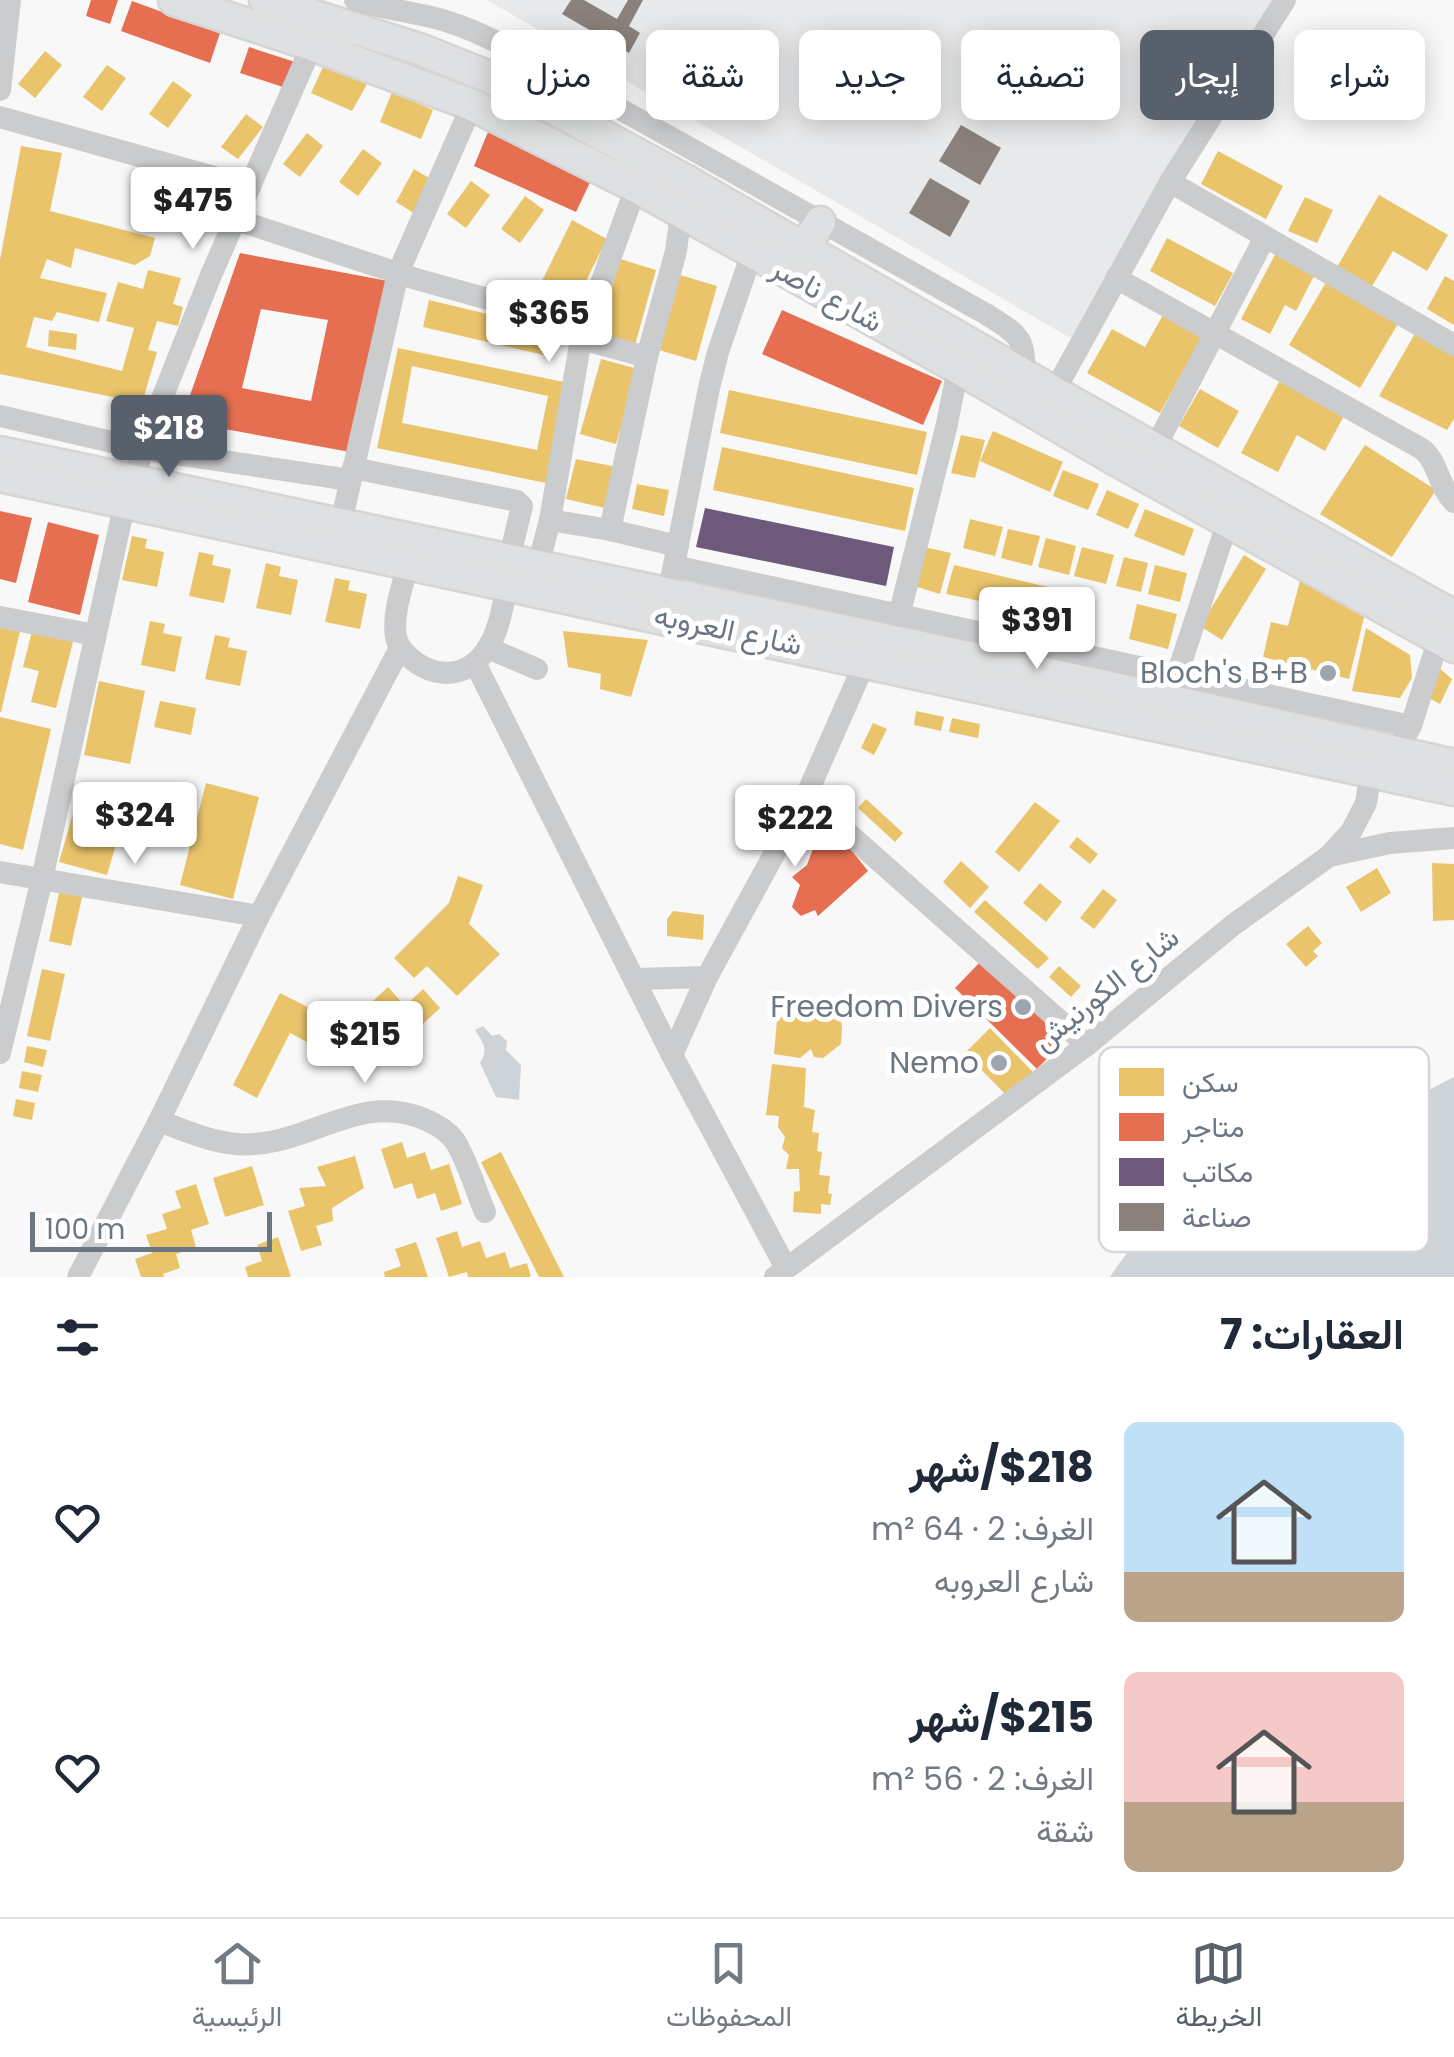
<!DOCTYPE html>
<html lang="ar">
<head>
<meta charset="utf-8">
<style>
  body { margin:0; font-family:Poppins,Vazirmatn,sans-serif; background:#f2f2f3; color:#1f2937; direction:rtl; height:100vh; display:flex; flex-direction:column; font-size:38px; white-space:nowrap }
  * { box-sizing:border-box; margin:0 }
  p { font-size:32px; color:#747a83 }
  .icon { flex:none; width:55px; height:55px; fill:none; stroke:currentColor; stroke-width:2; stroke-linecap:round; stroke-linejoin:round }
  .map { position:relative; height:1277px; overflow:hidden; direction:ltr }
  .sheet { display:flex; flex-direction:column; background:#fff; flex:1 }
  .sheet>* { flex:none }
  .banner { position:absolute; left:30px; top:30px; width:1395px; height:90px; direction:rtl; display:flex; gap:20px }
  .scale { position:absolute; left:30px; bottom:25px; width:242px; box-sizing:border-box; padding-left:10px; border:5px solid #6c7784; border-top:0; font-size:28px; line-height:35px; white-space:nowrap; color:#6c7784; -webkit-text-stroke:8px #fff; paint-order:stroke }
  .price { position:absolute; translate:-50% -85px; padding:0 22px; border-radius:10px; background:#fff; color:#222; font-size:32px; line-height:65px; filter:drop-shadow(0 2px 5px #0008) }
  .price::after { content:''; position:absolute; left:50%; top:60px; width:30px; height:22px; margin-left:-15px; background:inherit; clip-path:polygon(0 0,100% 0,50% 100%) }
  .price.selected { background:#58606c; color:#fff }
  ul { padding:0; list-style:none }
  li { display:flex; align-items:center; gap:30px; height:250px; padding:0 50px }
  li span { display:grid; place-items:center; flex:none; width:280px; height:200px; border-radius:15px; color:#555 }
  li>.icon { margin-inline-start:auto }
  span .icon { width:120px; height:120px; fill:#fffc; stroke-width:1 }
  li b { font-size:42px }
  h2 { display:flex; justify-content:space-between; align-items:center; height:120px; padding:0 50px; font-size:42px }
  .chip { padding:0 35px; border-radius:15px; background:#fff; box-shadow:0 5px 25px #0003; font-size:35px; line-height:90px }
  .chip.selected { background:#58606c; color:#fff }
  .tab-bar { display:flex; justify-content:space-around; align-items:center; height:140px; border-top:2px solid #e0e1e3; background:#fff; font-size:28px; color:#747a83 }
  .tab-bar a { display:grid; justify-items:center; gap:5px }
  .tab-bar .selected { color:#58606c }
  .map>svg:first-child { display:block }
  .built { fill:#e8e9ea }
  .water { fill:#cdd3d6 }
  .homes { fill:#e9c46a; fill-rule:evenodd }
  .shops { fill:#e76f51; fill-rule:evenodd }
  .offices { fill:#6d597a }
  .industry { fill:#8a817c }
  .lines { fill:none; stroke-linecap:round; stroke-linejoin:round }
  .major-casing { stroke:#d4d5d6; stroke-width:35 }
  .minor { stroke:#cbccce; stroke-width:22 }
  .major { stroke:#dfe0e1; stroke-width:30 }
  .poi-dot { fill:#9da4ad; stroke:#fff; stroke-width:4 }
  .labels { text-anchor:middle; stroke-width:10; stroke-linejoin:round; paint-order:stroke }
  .street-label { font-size:30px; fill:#6c7784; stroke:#fff }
  .poi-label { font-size:30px; fill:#6c7784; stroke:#fff; text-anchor:end }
  .key { fill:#fff; stroke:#d3d6da; stroke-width:2.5 }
  .key-label { font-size:28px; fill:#6c7784 }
</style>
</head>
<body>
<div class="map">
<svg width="1454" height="1277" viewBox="0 0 1454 1277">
  <rect width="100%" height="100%" fill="#f8f8f8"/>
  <polygon class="built" points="487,0 1272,0 1074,340"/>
  <g class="water">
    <path d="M483,1026L492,1036L499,1034L507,1041L506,1050L521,1065L519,1100L496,1097L480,1063C489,1048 483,1043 475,1030Z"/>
    <path d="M1346,1076L1359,1081L1396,1109L1406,1108L1423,1093L1454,1077V1277H1110C1151,1213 1272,1095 1346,1076Z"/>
  </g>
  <g class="homes">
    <polygon points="45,51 62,65 35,98 18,84"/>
    <polygon points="107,65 126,78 102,111 83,97"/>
    <polygon points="324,65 367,84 352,111 311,93"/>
    <polygon points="173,81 192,95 168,128 149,114"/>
    <polygon points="392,92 433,110 421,139 380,122"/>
    <polygon points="246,114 263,127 238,159 221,147"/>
    <polygon points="307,133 323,146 300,177 283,164"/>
    <polygon points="21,146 62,153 50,211 155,238 150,256 135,265 75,248 71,268 47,259 40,278 107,293 99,322 57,312 52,321 34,317 26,347 122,371 134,328 106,321 118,282 143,289 148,270 181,278 173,304 183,307 178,326 157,321 148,350 157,352 142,403 0,374 0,260"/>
    <polygon points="363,149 382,163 358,196 339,182"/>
    <polygon points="1218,151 1283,186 1266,219 1201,184"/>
    <polygon points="414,169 434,181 417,215 396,202"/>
    <polygon points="471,181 490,195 466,228 447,214"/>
    <polygon points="1379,195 1448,235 1427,271 1393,251 1371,288 1337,267"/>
    <polygon points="525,196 544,210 520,243 501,229"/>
    <polygon points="1305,197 1333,210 1317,243 1288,231"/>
    <polygon points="572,220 607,239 574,305 541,283"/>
    <polygon points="1167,238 1233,273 1215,306 1150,271"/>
    <polygon points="1277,251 1316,272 1296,311 1285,305 1270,334 1241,319"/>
    <polygon points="620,259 656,270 635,345 599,334"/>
    <polygon points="680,275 717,286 696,361 659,350"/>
    <polygon points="1445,276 1454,281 1454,325 1427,309"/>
    <polygon points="1328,279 1399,322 1360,388 1289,345"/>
    <polygon points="429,300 550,329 544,355 423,327"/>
    <polygon points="1168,306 1207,328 1160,413 1087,373 1112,329 1145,347"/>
    <polygon points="49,330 77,334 76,350 48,346"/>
    <polygon points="1417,330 1454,349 1454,419 1447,430 1379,396"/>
    <path d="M398,348L564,382L546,483L377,448ZM412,366L548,396L537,450L402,423Z"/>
    <polygon points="601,359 638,369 616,444 580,434"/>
    <polygon points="1280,380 1345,414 1325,451 1297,435 1278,472 1241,453"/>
    <polygon points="1200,389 1239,411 1218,448 1179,426"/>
    <polygon points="729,390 927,432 917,475 720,433"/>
    <polygon points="993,431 1063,462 1050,492 980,461"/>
    <polygon points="961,435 985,440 975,478 951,473"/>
    <polygon points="1365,445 1436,490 1392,557 1320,514"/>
    <polygon points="722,447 914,488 905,531 713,490"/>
    <polygon points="576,459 617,467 609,509 566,499"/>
    <polygon points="1063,470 1099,484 1088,510 1053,496"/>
    <polygon points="637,484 669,490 664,516 632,509"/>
    <polygon points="1107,490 1139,504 1128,529 1096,515"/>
    <polygon points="1145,509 1194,529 1184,556 1134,536"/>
    <polygon points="970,519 1003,527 995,556 963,548"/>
    <polygon points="1008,529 1040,536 1032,566 1001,558"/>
    <polygon points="132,536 147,539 145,548 164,552 157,587 122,580"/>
    <polygon points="1046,538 1076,546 1069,575 1038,567"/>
    <polygon points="924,547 951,553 940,594 914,586"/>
    <polygon points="1082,547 1114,555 1106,584 1074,576"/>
    <polygon points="199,552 214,555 212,565 231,569 224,603 189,596"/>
    <polygon points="1244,555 1266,569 1222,640 1200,626"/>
    <polygon points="1124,557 1148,563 1141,592 1116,586"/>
    <polygon points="266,563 281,567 279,576 298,580 291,615 256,608"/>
    <polygon points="954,565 1065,591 1057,617 946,594"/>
    <polygon points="1155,565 1187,573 1180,602 1148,594"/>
    <polygon points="335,578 350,581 348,590 367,594 360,629 325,622"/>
    <polygon points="1300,581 1364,617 1349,679 1263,657 1271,622 1288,626"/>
    <polygon points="1137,604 1177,614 1168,649 1129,639"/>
    <polygon points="150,621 165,624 163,633 182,637 175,672 141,665"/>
    <polygon points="0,622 21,627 1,712 0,712"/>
    <polygon points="33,627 74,638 56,708 31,702 39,671 23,667"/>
    <polygon points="1366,628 1410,655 1412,678 1400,698 1352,691"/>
    <polygon points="563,631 648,640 631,697 600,689 601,674 568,667"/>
    <polygon points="215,635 230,638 228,647 247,651 240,686 205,679"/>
    <polygon points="1439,668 1452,679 1440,704 1425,696"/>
    <polygon points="99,681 145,691 130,764 84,755"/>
    <polygon points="160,701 196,708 191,735 154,727"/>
    <polygon points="916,711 944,717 941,731 914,725"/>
    <polygon points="0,717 51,729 23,850 0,844"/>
    <polygon points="952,718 980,724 978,738 949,732"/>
    <polygon points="873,723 887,729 874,755 861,748"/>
    <polygon points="206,783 259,797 233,899 180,885"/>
    <polygon points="78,796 126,810 107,875 59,862"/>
    <polygon points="866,799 903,833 895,842 858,808"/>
    <polygon points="1035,802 1060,821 1019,872 995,852"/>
    <polygon points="1077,837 1098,854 1090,864 1069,847"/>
    <polygon points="961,861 989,887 970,908 943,882"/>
    <polygon points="1432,863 1454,864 1454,920 1433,921"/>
    <polygon points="1377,868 1391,893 1361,912 1346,887"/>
    <polygon points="458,876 483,885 469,924 500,954 457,996 427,966 414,978 394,958 449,903"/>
    <polygon points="1040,883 1062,902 1046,922 1023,903"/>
    <polygon points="60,888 83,893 71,946 49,941"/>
    <polygon points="1103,889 1117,900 1094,929 1080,918"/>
    <polygon points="985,900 1049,958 1038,969 974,912"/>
    <polygon points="673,911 704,915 703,940 667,936 667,919"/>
    <polygon points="1308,926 1322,943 1313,951 1318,956 1306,967 1286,944"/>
    <polygon points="1059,966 1081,986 1071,997 1049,977"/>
    <polygon points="42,969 65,974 50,1041 27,1036"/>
    <polygon points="388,987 405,1006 423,989 440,1008 395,1050 378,1032 391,1020 373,1001"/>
    <polygon points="280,993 353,1030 339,1059 290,1033 257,1098 233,1085"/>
    <polygon points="813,998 839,1002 842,1028 841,1044 823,1058 814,1057 811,1049 800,1058 774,1054 777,1020"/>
    <polygon points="990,1028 1033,1072 1008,1097 965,1053"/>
    <polygon points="27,1046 47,1050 43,1067 24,1062"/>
    <polygon points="772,1064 806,1068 804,1107 815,1110 812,1132 819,1133 817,1151 822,1152 819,1175 830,1176 828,1193 832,1194 830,1205 821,1204 821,1214 793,1212 794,1192 800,1191 799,1169 786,1169 789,1155 782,1148 785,1137 778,1127 779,1116 766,1115"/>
    <polygon points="22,1071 42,1075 38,1092 19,1088"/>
    <polygon points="16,1099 35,1103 32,1120 13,1116"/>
    <polygon points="402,1142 407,1158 425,1152 431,1170 449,1164 462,1204 441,1211 435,1193 417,1199 412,1183 394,1189 381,1149"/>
    <polygon points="501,1152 564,1277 539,1277 481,1162"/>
    <polygon points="355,1156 364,1188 332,1208 333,1221 316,1226 322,1245 301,1251 288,1211 305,1206 299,1188 326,1186 317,1167"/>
    <polygon points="252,1166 264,1205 225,1217 213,1178"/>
    <polygon points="196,1184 209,1224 191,1230 196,1247 176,1254 180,1268 163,1274 164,1277 141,1277 135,1259 152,1253 146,1235 167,1229 162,1214 181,1208 175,1191"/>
    <polygon points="457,1231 462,1247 480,1241 486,1258 505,1252 510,1268 527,1263 531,1277 468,1277 467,1272 449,1277 436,1238"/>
    <polygon points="278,1237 291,1277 248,1277 245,1267 262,1261 257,1245"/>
    <polygon points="416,1242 428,1277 385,1277 384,1272 401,1266 395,1249"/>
  </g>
  <g class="shops">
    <polygon points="91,0 118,0 110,24 86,16"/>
    <polygon points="132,1 220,33 210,63 121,31"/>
    <polygon points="249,47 295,62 286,88 240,73"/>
    <polygon points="490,127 593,176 576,212 474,166"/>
    <path d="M240,253L388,281L350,452L181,421ZM261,309L328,320L311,401L242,388Z"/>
    <polygon points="782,310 942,381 923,425 762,354"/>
    <polygon points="0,511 32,518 16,583 0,579"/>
    <polygon points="48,522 99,535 80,615 28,602"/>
    <polygon points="826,818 868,871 818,916 815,910 801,916 792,907 800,885 792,877 807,865 814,846 807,833"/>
    <polygon points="982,960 1064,1041 1037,1069 955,988"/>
  </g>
  <polygon class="offices" points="705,508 894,547 886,586 696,547"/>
  <g class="industry">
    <polygon points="571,0 584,0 617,19 628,0 643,0 629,26 640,33 629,53 562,14"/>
    <polygon points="961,125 1001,148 980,185 939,161"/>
    <polygon points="930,178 970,201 950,237 909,213"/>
  </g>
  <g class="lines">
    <g class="major-casing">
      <g id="major">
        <polyline points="174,0 312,45 472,105 636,187 958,368 1114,459 1454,647"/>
        <polyline points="265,0 422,50 487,76 549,106 685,180 1054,392 1454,616"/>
        <polyline points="526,95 540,64"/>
        <polyline points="804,248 820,222"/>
        <polyline points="0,452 1110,687 1454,765"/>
        <path d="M0,476C485,578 970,681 1454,790"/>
      </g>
    </g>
    <g class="minor">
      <path d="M355,0C380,8 405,11 431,17C462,24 490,39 518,52L986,314C1017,334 1026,336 1024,375"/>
      <polyline points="0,90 10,0"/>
      <polyline points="0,117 250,187"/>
      <polyline points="1170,182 1454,345"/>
      <polyline points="237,220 416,279 585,326"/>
      <path d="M1116,278L1422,449C1439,463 1438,486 1454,502"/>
      <polyline points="581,339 647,357"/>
      <polyline points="1054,392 1170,182 1285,0"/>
      <polyline points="0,416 142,449 350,480"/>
      <polyline points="1155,448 1265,237"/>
      <polyline points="353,468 517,501 522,506 509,560"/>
      <polyline points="135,480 142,449 211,275 312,45"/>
      <polyline points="550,520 610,530 678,546"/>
      <polyline points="341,523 398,273 472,105"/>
      <polyline points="610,530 647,357 676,251 681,213"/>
      <path d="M409,561C403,585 392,613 396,637C398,646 402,651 408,656C434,680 467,679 487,649C500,630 503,603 508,582"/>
      <polyline points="538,566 550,520 581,339 636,187"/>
      <polyline points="674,566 1411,726"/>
      <polyline points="671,580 709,388 718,352 752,253"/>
      <polyline points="899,616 947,424 958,368"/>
      <polyline points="0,617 95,635"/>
      <polyline points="488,648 537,669"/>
      <polyline points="475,663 672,1055 786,1268"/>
      <polyline points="1177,675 1228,521"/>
      <polyline points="1404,738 1411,726 1439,638"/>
      <polyline points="806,796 1087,1045"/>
      <polyline points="1329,856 1390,843 1454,838"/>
      <polyline points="0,872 259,916"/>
      <polyline points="635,979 707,977"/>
      <polyline points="0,1053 42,879 125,502"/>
      <polyline points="672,1055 707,977 806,796 866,660"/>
      <path d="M159,1121C189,1132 221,1147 254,1144C315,1140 362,1093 424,1119C436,1124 447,1130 455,1141C467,1160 476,1191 485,1212"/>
      <polyline points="78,1277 159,1121 259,916 400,648"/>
      <polyline points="775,1277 1087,1045 1233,925 1329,856 1351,832 1366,803 1371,771"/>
    </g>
    <use href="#major" class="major"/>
  </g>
  <g class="poi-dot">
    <circle cx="1328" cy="673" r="10"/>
    <circle cx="1023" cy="1007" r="10"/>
    <circle cx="999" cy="1063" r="10"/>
  </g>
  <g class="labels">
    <g class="street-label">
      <text transform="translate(827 295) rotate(29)" y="10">شارع ناصر</text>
      <text transform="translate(728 630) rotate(12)" y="10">شارع العروبه</text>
      <text transform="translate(1106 989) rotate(-39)" y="10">شارع الكورنيش</text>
    </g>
    <g class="poi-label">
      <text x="1308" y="683">Bloch's B+B</text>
      <text x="1003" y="1017">Freedom Divers</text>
      <text x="979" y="1073">Nemo</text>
    </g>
  </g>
  <rect x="1099" y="1047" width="330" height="205" rx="15" class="key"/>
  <rect x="1119" y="1068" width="45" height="28" fill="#e9c46a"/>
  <rect x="1119" y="1113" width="45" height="28" fill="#e76f51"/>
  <rect x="1119" y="1158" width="45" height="28" fill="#6d597a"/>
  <rect x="1119" y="1203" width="45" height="28" fill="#8a817c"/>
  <g class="key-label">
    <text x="1182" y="1092">سكن</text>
    <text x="1182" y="1137">متاجر</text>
    <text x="1182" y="1182">مكاتب</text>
    <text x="1182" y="1227">صناعة</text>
  </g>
</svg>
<div class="scale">100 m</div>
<b class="price" style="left:193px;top:252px">$475</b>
<b class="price" style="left:549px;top:365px">$365</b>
<b class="price selected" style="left:169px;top:480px">$218</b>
<b class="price" style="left:1037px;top:672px">$391</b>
<b class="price" style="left:135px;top:867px">$324</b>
<b class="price" style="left:795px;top:870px">$222</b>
<b class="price" style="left:365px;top:1086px">$215</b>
<div class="banner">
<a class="chip">شراء</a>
<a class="chip selected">إيجار</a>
<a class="chip">تصفية</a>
<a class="chip">جديد</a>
<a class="chip">شقة</a>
<a class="chip">منزل</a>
</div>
</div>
<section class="sheet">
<h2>العقارات: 7<svg class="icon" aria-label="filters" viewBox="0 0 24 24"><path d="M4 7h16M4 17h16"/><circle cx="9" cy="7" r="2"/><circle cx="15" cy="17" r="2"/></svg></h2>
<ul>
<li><span style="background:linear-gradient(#bfe0f5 75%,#b9a48a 0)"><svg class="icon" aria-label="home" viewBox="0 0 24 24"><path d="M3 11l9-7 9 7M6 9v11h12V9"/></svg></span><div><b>$218/شهر</b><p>الغرف: 2 · 64 m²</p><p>شارع العروبه</p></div><svg class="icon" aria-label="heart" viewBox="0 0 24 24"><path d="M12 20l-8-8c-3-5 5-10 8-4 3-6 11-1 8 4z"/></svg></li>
<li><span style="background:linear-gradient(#f6c9c9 65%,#b9a48a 0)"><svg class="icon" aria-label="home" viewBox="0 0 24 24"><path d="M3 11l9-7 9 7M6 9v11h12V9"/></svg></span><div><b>$215/شهر</b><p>الغرف: 2 · 56 m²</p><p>شقة</p></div><svg class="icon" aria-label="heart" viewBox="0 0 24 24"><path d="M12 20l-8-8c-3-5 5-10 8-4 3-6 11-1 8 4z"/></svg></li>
</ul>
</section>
<nav class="tab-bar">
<a class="selected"><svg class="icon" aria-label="map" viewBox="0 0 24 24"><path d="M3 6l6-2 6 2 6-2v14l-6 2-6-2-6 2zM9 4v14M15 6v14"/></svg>الخريطة</a>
<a><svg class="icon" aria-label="saved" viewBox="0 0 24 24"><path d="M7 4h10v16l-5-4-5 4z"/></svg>المحفوظات</a>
<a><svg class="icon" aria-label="home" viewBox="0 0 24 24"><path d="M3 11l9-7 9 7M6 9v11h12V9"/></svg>الرئيسية</a>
</nav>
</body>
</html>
